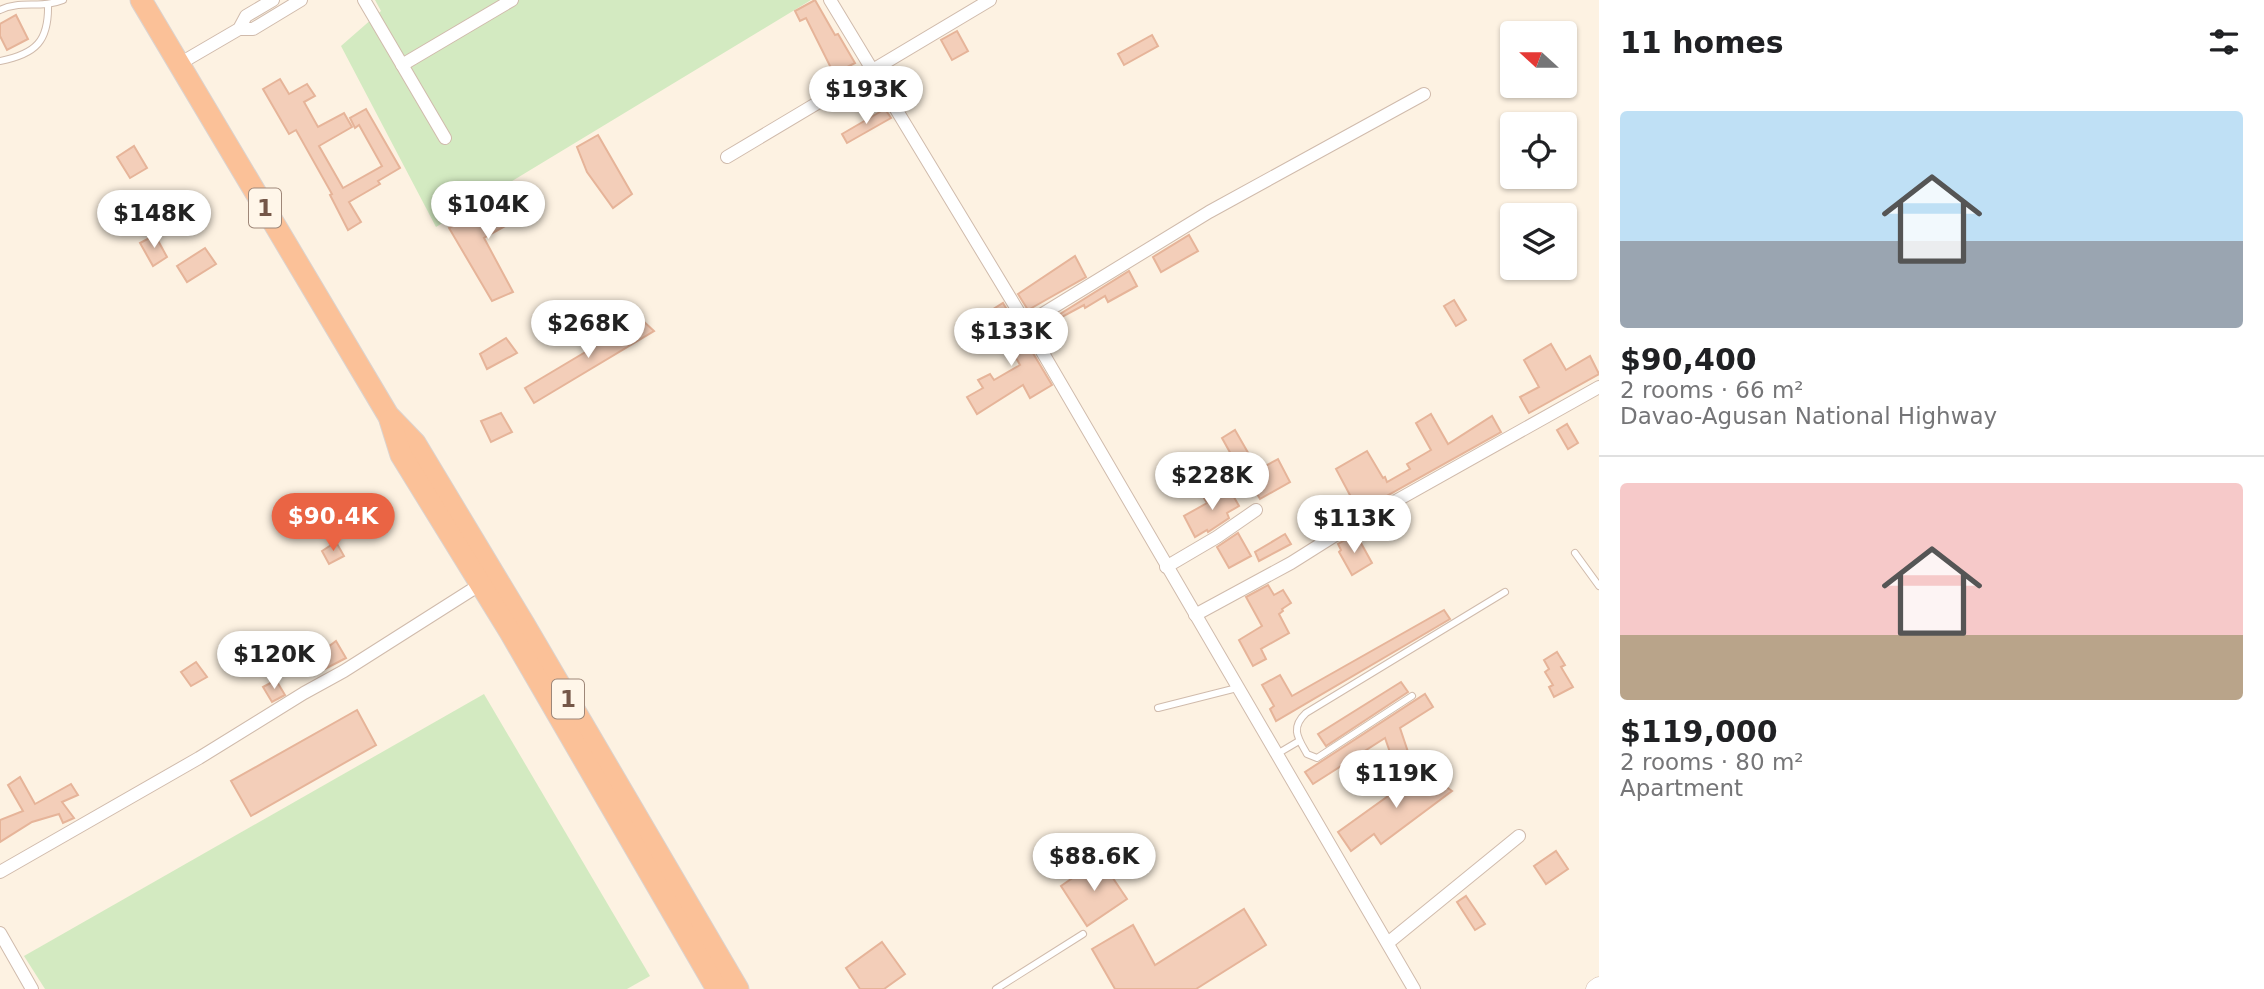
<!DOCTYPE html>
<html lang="en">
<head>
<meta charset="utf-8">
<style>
  body { margin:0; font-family:"DejaVu Sans",sans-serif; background:#f2f2f2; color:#202124; height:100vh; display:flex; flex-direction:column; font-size:26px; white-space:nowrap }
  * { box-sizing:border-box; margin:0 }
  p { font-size:23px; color:#757577 }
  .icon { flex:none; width:38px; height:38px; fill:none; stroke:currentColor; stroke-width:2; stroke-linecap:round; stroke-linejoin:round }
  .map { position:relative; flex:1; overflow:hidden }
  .side { display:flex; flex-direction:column; background:#fff; width:665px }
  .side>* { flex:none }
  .needle { width:46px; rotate:291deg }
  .controls { position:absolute; left:1500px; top:21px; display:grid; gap:14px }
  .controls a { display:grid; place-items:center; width:77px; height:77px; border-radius:7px; background:#fff; box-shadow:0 2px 5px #0004; font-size:35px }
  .price { position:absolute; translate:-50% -60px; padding:0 16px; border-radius:24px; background:#fff; color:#222; font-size:23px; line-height:46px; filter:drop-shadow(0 2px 4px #0008) }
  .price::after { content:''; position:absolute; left:50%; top:42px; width:21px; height:16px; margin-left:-10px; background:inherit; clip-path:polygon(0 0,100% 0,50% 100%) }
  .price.current { background:#ea6444; color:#fff }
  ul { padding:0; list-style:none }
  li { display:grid; align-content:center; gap:14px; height:371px; padding:0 21px }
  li+li { border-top:2px solid #e0e0e0 }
  li span { display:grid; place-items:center; height:217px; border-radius:7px; color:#555 }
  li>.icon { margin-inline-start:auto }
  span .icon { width:126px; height:126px; fill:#fffc; stroke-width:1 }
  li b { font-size:30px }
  h2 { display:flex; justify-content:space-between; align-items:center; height:84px; padding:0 21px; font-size:30px }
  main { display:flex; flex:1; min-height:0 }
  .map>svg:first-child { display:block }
  .green { fill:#d3eac1 }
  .building { fill:#f3ceb9; stroke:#e6b499; stroke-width:2 }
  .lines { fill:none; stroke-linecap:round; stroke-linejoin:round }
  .service-casing { stroke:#d0bbac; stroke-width:8 }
  .minor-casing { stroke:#d0bbac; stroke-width:14 }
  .secondary-casing { stroke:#d3baa9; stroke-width:19 }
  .trunk-casing { stroke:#dbd3cf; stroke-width:23 }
  .service { stroke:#fff; stroke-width:6 }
  .minor { stroke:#fff; stroke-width:12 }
  .secondary { stroke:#fff; stroke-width:18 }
  .trunk { stroke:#fbc198; stroke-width:21 }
  .labels { text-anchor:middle; stroke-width:6; stroke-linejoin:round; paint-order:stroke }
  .shield { fill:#fff6e9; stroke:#9e8778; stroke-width:2 }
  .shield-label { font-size:23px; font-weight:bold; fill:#755748 }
</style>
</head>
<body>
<main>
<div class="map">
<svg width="1599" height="989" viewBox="0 0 1599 989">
  <rect width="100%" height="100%" fill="#fdf2e2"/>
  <g class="green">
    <polygon points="375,0 811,0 436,227 341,46 381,11"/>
    <polygon points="484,694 650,976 627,989 45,989 24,956"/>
  </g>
  <g class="building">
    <polygon points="815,0 835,35 838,34 855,63 834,74 806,18 800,21 795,11"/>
    <polygon points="16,15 28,39 7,50 0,36 0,24"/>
    <polygon points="957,31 968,51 952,60 941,40"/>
    <polygon points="1152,35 1158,46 1124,65 1118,54"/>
    <polygon points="280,79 289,94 307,84 315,96 304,102 318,127 344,113 352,127 319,146 343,188 382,166 359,125 355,128 350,118 366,109 400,168 378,181 380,184 349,202 361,222 348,230 330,195 332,194 296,130 289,134 263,89"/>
    <polygon points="885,109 891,118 847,143 842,134"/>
    <polygon points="598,135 632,194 613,208 587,172 577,147"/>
    <polygon points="134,146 147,168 130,178 117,157"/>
    <polygon points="518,190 528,213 484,238 513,292 492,301 449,228"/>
    <polygon points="155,235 167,257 153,266 140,243"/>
    <polygon points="1189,235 1198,251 1161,272 1153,257"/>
    <polygon points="205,248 216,264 187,282 177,266"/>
    <polygon points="1075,256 1086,277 1028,310 1018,294"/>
    <polygon points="1129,271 1137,286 1108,302 1105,296 1085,308 1084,305 1062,317 1060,314"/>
    <polygon points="1454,300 1466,320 1456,326 1444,306"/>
    <polygon points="1003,303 1052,385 1030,398 1023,385 977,414 967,397 983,388 978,380 990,374 994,380 1020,365 990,311"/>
    <polygon points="641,319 654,331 534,403 525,388"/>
    <polygon points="506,338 517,353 487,369 480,354"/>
    <polygon points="1551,344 1566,370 1590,356 1599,374 1529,413 1520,397 1539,387 1524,360"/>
    <polygon points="501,413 512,432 491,442 481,421"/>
    <polygon points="1431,414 1448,444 1492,416 1501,432 1349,517 1341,503 1351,497 1336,469 1367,451 1383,478 1385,477 1387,482 1410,469 1407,464 1431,450 1416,423"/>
    <polygon points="1567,424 1578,443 1568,449 1557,430"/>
    <polygon points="1235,430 1258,470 1278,459 1290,482 1260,499 1244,471 1239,474 1229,458 1232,456 1222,438"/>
    <polygon points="1227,485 1239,506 1227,513 1229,518 1208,532 1207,530 1195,537 1184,516 1207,503 1204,498"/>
    <polygon points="1238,533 1251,556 1229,568 1217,547"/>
    <polygon points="1285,534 1291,544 1259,561 1255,552"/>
    <polygon points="1356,534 1372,563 1352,575 1339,552 1341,550 1338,544"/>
    <polygon points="336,542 344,556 329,564 322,551"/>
    <polygon points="1268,585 1274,595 1283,590 1291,603 1282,609 1283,611 1279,614 1289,633 1261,649 1266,659 1253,666 1239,640 1262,626 1246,597"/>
    <polygon points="1444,610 1450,619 1276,721 1270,709 1274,706 1262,685 1280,675 1292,696"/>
    <polygon points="336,641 346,658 325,669 316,656"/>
    <polygon points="1557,652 1565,665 1561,667 1573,687 1554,697 1549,687 1553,685 1545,672 1549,669 1544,660"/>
    <polygon points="196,662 207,677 191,686 181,672"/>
    <polygon points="276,680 285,695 272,702 263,687"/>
    <polygon points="1401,682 1408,692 1326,746 1318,734"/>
    <polygon points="1425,694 1433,707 1400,728 1408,752 1392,758 1385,738 1313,784 1305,772"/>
    <polygon points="357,710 376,745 251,816 231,781"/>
    <polygon points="1430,766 1440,773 1434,778 1452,791 1381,844 1374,834 1351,851 1338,832"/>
    <polygon points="20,777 35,804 71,784 78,795 62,802 74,818 63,823 59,814 32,822 0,842 0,820 23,811 8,785"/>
    <polygon points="1556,851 1568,869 1546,884 1534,866"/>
    <polygon points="1100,859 1127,899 1087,926 1061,886"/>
    <polygon points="1466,896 1485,924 1475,930 1457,902"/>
    <polygon points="1244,909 1266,945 1196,989 1115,989 1092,949 1133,925 1155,965"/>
    <polygon points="882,942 905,974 884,989 860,989 846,968"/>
  </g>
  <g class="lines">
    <g class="service-casing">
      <g id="service">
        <path d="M0,10C19,0 41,9 63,0"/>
        <path d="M0,61C36,54 49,41 48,4"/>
        <polyline points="1575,553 1599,586"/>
        <path d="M1412,696L1317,758L1307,754C1298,738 1290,728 1306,713L1505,592"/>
        <polyline points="1158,708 1237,688"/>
        <polyline points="1277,754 1299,741"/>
        <polyline points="996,989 1083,934"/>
      </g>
    </g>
    <g class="minor-casing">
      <g id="minor">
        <polyline points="364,0 445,138"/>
        <polyline points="830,0 1026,324 1414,989"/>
        <polyline points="239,29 253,29 301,0"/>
        <polyline points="179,64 239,29 246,16 273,0"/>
        <polyline points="402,65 512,0"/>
        <polyline points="727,157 990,0"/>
        <polyline points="1026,324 1209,212 1424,94"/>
        <polyline points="1166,567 1217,537 1256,510"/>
        <polyline points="1195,615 1291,563 1337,534 1599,387"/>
        <polyline points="0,872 199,758 304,693 344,671 481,584"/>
        <polyline points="0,933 32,989"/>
        <polyline points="1389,942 1519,836"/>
      </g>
    </g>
    <g class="secondary-casing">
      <polyline id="secondary" points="1595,989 1599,986"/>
    </g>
    <g class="trunk-casing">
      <g id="trunk">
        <polyline points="141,0 388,415 415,443 524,624 738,989"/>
        <polyline points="390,420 401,455 510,632 717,989"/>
      </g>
    </g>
    <use href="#service" class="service"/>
    <use href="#minor" class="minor"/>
    <use href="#secondary" class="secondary"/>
    <use href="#trunk" class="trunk"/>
  </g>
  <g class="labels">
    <g class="shield">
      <rect x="249" y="188.5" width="32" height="39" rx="5"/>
      <rect x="552" y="679.5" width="32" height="39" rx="5"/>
    </g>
    <g class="shield-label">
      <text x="265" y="216">1</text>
      <text x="568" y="707">1</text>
    </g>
  </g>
</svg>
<div class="controls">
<a><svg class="needle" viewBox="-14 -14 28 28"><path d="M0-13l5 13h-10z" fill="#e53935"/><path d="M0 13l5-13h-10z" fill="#757577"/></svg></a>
<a><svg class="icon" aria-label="locate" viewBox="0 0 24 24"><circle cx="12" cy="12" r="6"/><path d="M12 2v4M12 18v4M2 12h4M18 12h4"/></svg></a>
<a><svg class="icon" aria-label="layers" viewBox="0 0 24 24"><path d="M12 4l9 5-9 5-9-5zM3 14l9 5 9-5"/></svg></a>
</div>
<b class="price" style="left:866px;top:126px">$193K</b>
<b class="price" style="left:488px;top:241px">$104K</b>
<b class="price" style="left:154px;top:250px">$148K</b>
<b class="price" style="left:588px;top:360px">$268K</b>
<b class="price" style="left:1011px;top:368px">$133K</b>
<b class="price" style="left:1212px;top:512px">$228K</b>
<b class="price current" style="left:333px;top:553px">$90.4K</b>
<b class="price" style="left:1354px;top:555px">$113K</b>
<b class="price" style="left:274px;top:691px">$120K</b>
<b class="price" style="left:1396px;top:810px">$119K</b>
<b class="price" style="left:1094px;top:893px">$88.6K</b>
</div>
<section class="side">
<h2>11 homes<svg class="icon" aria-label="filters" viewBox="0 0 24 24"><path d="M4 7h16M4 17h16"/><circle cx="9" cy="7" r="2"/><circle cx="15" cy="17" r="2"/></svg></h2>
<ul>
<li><span style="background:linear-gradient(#bfe0f5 60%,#9aa5b1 0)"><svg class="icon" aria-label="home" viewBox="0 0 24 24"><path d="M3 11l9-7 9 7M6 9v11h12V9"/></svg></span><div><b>$90,400</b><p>2 rooms · 66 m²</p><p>Davao-Agusan National Highway</p></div></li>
<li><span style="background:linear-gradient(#f6c9c9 70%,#b9a48a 0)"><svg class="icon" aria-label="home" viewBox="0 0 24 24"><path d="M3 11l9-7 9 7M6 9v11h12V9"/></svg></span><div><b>$119,000</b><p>2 rooms · 80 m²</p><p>Apartment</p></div></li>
</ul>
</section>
</main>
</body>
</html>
